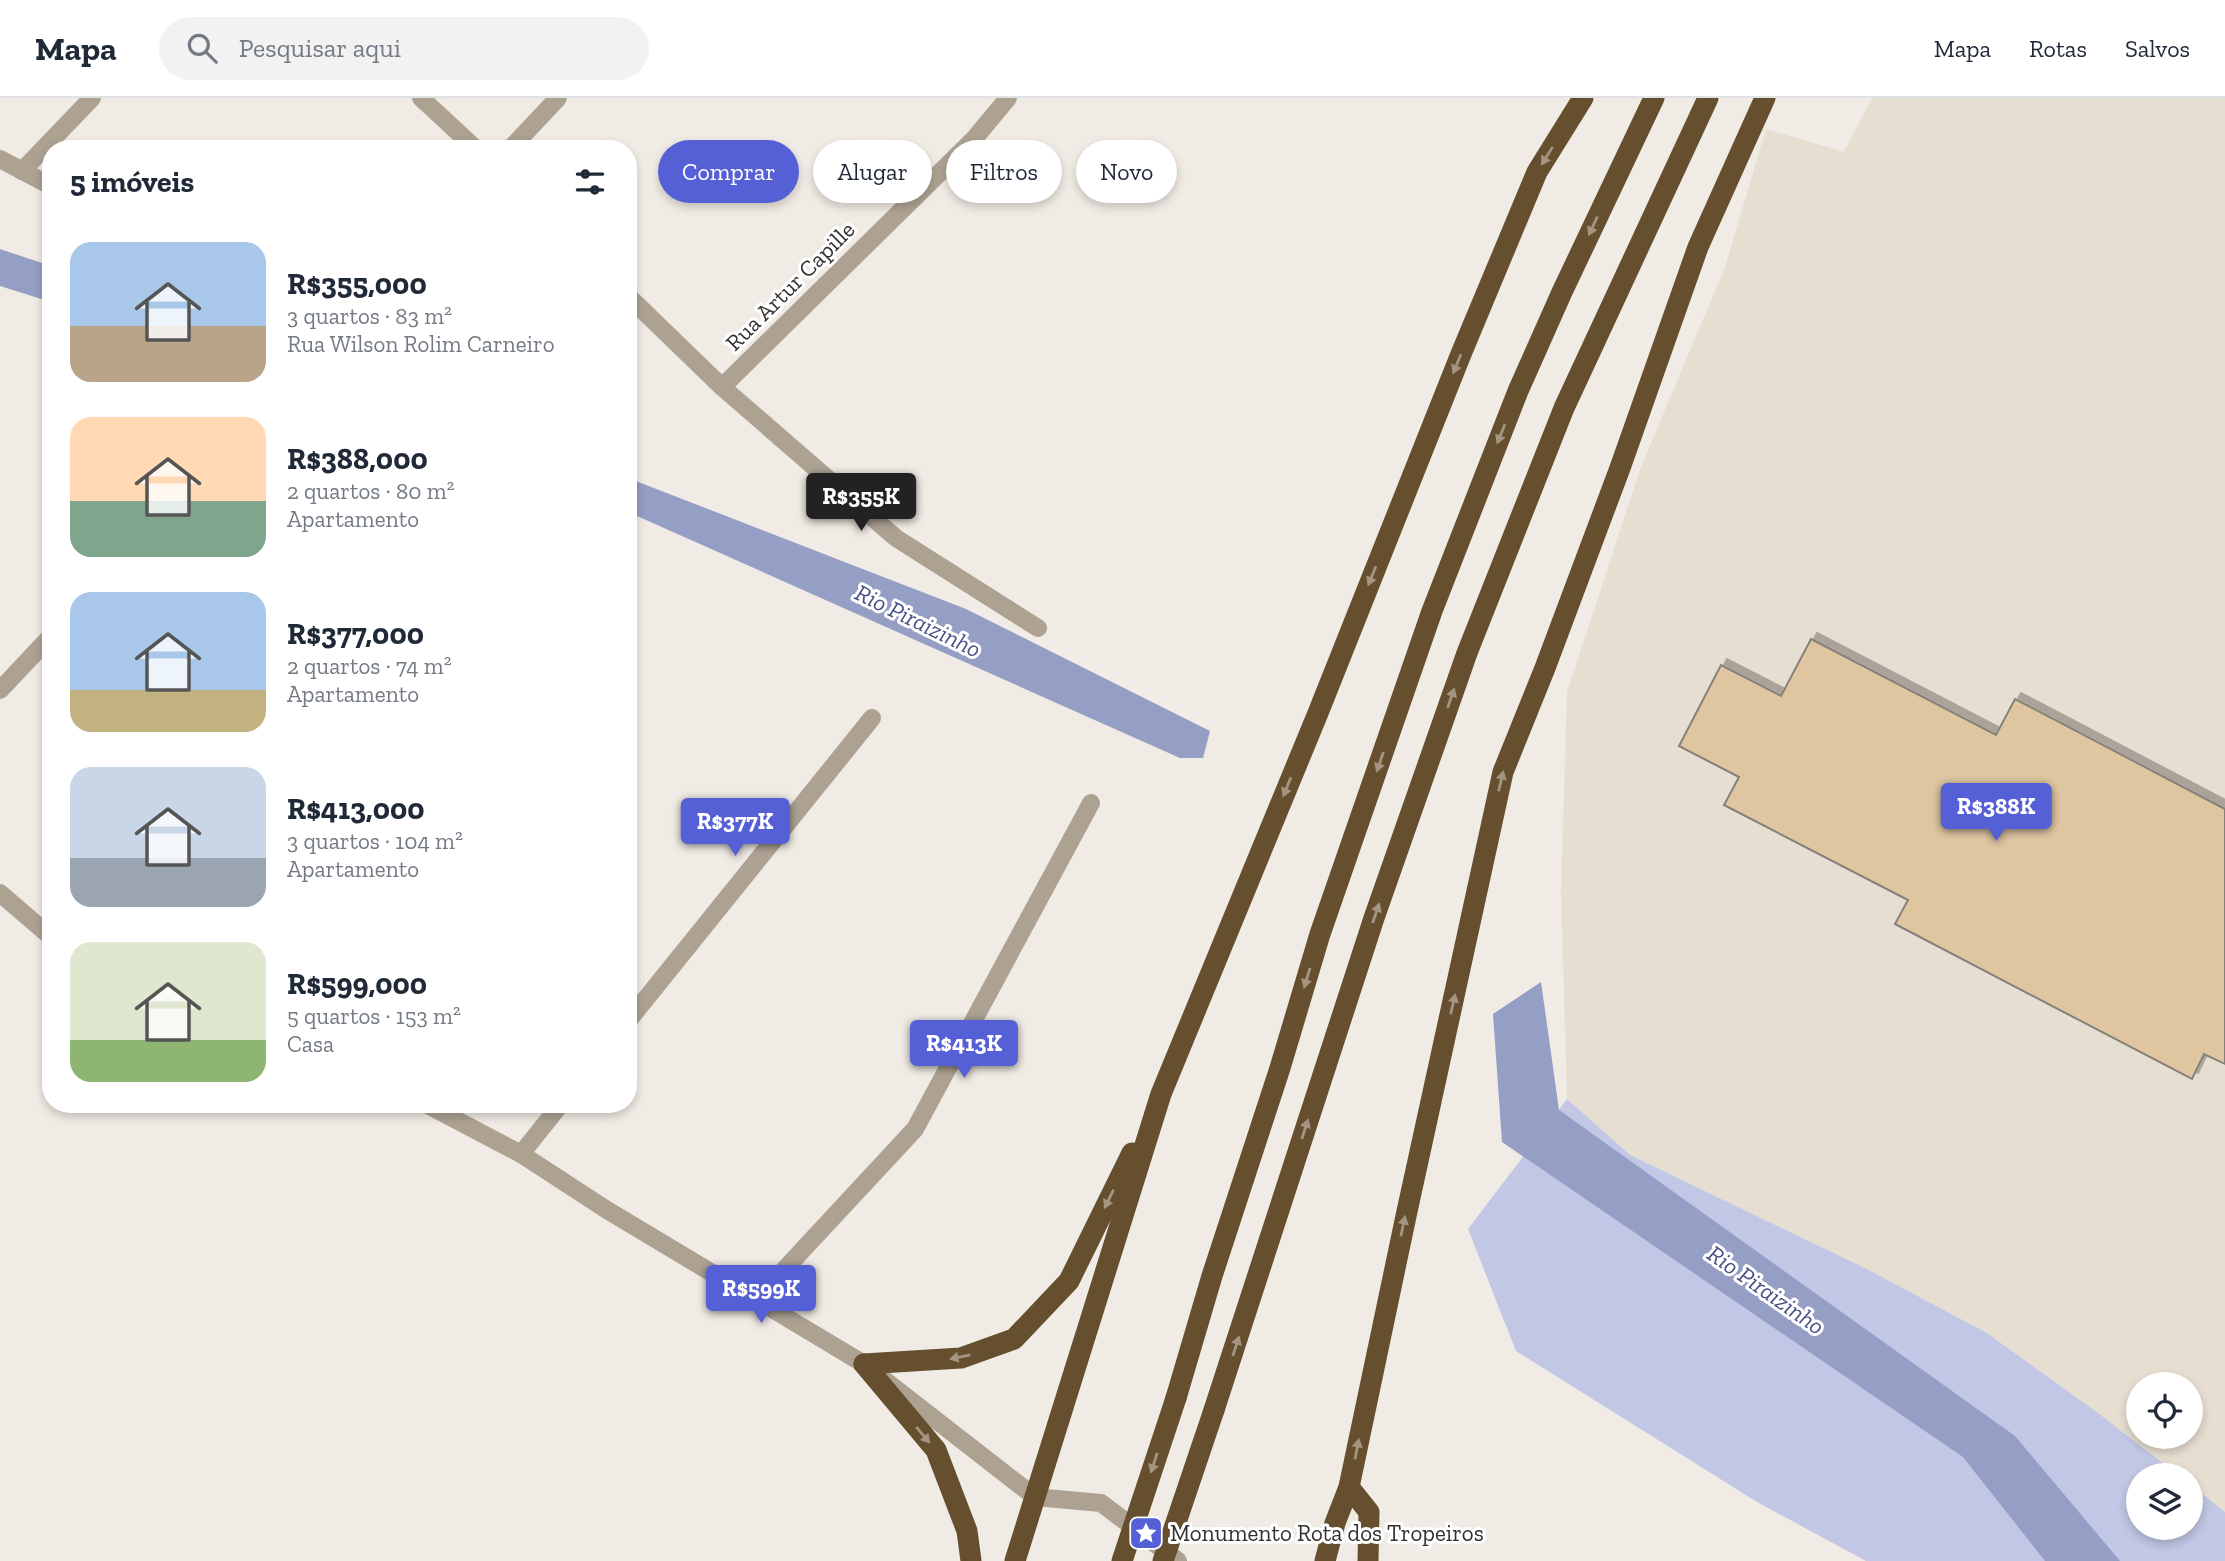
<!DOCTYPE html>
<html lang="pt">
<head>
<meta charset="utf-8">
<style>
  body { margin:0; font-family:"Zilla Slab",serif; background:#f2f2f3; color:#1f2937; height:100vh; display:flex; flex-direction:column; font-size:26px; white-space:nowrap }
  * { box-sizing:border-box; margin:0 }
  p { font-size:23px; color:#747a83 }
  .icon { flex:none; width:38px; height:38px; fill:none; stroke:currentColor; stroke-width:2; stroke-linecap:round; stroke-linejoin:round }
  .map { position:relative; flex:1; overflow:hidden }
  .panel { position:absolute; left:42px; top:42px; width:595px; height:973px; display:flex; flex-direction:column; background:#fff; border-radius:28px; box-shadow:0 4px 10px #0003 }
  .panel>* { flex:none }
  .banner { position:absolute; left:658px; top:42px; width:665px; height:63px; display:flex; gap:14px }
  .controls { position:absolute; left:2126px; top:1274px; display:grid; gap:14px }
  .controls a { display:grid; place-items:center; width:77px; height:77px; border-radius:50%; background:#fff; box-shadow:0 4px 10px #0003; font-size:35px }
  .price { position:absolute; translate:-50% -60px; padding:0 16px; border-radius:7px; background:#555fd6; color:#fff; font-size:23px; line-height:46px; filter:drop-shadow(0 2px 4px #0008) }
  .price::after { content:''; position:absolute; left:50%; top:42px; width:21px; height:16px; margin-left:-10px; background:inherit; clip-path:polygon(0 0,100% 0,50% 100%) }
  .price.current { background:#222; color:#fff }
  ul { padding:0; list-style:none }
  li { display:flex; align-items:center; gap:21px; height:175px; padding:0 28px }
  li span { display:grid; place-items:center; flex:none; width:196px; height:140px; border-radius:21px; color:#555 }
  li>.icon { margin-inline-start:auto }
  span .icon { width:84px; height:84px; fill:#fffc; stroke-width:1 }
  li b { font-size:30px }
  h2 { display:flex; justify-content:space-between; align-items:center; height:84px; padding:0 28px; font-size:30px }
  .pill { padding:0 24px; border-radius:32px; background:#fff; box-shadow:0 4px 10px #0003; font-size:24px; line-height:63px }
  .pill.current { background:#555fd6; color:#fff }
  header { display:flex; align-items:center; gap:42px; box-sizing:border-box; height:98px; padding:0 35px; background:#fff; border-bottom:2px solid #e0e1e3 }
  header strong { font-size:33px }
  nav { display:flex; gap:38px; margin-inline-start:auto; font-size:24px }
  .search { width:490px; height:63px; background:#f2f2f3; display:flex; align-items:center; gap:18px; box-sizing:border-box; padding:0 24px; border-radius:38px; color:#747a83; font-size:26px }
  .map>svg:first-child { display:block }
  .built { fill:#e7ded2; fill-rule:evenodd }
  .green { fill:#c1c7e4 }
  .water { fill:#959ec4 }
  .building { fill:#dfc6a1; stroke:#85807a; stroke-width:2; filter:url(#shadow) }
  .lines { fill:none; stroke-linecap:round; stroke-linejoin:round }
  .minor { stroke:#ada292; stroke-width:18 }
  .highway { stroke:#654f2e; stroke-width:21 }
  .highway-bridge { stroke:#654f2e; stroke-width:21 }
  .oneway { fill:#a39582 }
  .labels { text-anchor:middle; stroke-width:6; stroke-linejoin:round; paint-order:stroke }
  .street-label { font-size:23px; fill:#33312f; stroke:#fff }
  .poi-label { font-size:23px; fill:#33312f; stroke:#fff; text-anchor:start }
  .water-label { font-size:24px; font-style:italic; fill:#475085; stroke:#fff }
</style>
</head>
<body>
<header>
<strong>Mapa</strong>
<div class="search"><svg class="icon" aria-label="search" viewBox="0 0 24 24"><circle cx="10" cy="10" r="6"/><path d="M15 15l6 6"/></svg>Pesquisar aqui</div>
<nav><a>Mapa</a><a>Rotas</a><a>Salvos</a></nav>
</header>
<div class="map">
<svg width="2225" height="1463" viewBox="0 0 2225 1463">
  <defs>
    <filter id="shadow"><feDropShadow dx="6" dy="-6" stdDeviation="0" flood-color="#0004"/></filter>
  </defs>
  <rect width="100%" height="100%" fill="#f0ebe4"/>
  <path class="built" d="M1872,0H2225V1414L2191,1387V1377H2178L2098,1315L1987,1235L1865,1170L1630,1057L1567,1001L1561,793L1567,594L1641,369L1725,169L1766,31L1844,54ZM2138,1286H2191V1339H2138Z"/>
  <polygon class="green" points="1567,1001 1630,1057 1865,1170 1987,1235 2098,1315 2178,1377 2138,1377 2138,1430 2191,1430 2191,1387 2225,1414 2225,1463 1866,1463 1757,1404 1516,1253 1468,1131"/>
  <g class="water">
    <polygon points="0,151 51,168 51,204 0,188"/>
    <polygon points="628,380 966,511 1210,633 1203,660 1180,660 628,414"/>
    <polygon points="1541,884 1559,1012 2015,1338 2120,1463 2045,1463 1963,1359 1502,1044 1493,916"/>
  </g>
  <polygon class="building" points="1811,541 1996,637 2015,601 2225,711 2225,966 2204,956 2192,981 1895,826 1908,802 1724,707 1739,679 1679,648 1721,567 1781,598"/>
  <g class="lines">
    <g class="minor">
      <polyline points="421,0 476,51"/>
      <polyline points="510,51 558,0"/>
      <polyline points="0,61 51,88"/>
      <polyline points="22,73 92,0"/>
      <polyline points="628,198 722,289 896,440 1038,530"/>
      <polyline points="722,289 974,41 1008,0"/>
      <polyline points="0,592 51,538"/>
      <polyline points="0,795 51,839"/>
      <polyline points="628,923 872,620"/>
      <polyline points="426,1006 521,1056 607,1112 864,1266 1035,1399 1101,1405 1178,1463"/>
      <polyline points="521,1056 561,1006"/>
      <polyline points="757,1201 915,1031 1091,705"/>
    </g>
    <g class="highway">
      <polyline points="864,1266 961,1260 1014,1241 1069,1183 1132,1055"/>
      <polyline points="864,1266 936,1352 967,1433 971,1463"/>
      <polyline points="1176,1300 1212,1178 1280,970 1320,836 1432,513 1518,293 1562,194 1654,0"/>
      <polyline points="1214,1312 1374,820 1467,555 1564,310 1708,0"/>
      <polyline points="1349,1389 1369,1414 1368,1463"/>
      <polyline points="1015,1463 1161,996 1318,615 1461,256 1537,74 1583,0"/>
      <polyline points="1325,1463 1335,1425 1349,1389 1406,1118 1503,674 1545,570 1620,370 1698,149 1765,0"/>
    </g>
    <g class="highway-bridge">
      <polyline points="1122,1463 1176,1300"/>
      <polyline points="1163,1463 1214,1312"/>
    </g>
  </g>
  <defs><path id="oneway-solid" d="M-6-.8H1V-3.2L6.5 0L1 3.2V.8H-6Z" transform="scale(1.75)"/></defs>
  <g class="oneway">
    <use href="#oneway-solid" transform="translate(1547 58) rotate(122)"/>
    <use href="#oneway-solid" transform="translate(1593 128) rotate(115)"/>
    <use href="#oneway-solid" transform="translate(1457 266) rotate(112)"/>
    <use href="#oneway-solid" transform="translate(1501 336) rotate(112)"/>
    <use href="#oneway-solid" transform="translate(1372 478) rotate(112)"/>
    <use href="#oneway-solid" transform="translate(1451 600) rotate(-71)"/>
    <use href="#oneway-solid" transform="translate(1380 664) rotate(109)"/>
    <use href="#oneway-solid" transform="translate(1501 683) rotate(-77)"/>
    <use href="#oneway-solid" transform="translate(1287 689) rotate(112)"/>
    <use href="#oneway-solid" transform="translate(1376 815) rotate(-71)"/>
    <use href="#oneway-solid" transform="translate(1307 880) rotate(107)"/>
    <use href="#oneway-solid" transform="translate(1453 906) rotate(-77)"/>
    <use href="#oneway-solid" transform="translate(1305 1031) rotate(-72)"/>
    <use href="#oneway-solid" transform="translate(1109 1101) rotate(116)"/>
    <use href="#oneway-solid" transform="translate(1403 1128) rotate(-78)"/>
    <use href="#oneway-solid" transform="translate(1236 1248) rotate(-72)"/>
    <use href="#oneway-solid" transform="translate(960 1259) rotate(169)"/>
    <use href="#oneway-solid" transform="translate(923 1337) rotate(50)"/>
    <use href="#oneway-solid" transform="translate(1357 1351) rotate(-79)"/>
    <use href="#oneway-solid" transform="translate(1154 1365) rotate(108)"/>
  </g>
  <defs>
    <g id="sight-square" transform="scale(1.75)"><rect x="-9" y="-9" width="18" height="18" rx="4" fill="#555fd6" stroke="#fff"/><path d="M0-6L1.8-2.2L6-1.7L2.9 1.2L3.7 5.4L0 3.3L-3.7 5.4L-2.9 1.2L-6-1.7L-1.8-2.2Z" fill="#fff"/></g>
  </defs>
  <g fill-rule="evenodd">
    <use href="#sight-square" x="1146" y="1435"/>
  </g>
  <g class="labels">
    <g class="street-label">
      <text transform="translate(790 188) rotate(-45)" y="8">Rua Artur Capille</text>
    </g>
    <g class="poi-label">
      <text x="1170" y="1443">Monumento Rota dos Tropeiros</text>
    </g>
    <g class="water-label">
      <text transform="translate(918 523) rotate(26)" y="8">Rio Piraizinho</text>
      <text transform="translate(1766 1192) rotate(35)" y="8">Rio Piraizinho</text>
    </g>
  </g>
</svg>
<div class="controls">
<a><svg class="icon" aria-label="locate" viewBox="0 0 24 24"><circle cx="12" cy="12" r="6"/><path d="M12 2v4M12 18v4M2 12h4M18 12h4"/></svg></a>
<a><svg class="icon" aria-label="layers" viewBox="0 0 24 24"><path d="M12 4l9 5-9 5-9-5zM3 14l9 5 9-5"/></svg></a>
</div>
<b class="price current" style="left:861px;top:435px">R$355K</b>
<b class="price" style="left:1996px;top:745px">R$388K</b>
<b class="price" style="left:735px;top:760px">R$377K</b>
<b class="price" style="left:964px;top:982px">R$413K</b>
<b class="price" style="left:761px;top:1227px">R$599K</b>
<div class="banner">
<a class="pill current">Comprar</a>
<a class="pill">Alugar</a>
<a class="pill">Filtros</a>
<a class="pill">Novo</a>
</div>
<section class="panel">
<h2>5 imóveis<svg class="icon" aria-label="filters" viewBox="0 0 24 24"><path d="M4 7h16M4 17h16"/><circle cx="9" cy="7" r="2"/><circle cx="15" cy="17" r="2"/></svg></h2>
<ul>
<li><span style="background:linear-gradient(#a9c7e8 60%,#b9a48a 0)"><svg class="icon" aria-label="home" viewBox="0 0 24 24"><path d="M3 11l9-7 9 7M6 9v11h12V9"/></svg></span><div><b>R$355,000</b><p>3 quartos · 83 m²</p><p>Rua Wilson Rolim Carneiro</p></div></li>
<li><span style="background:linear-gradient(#ffd9b3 60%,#7fa58c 0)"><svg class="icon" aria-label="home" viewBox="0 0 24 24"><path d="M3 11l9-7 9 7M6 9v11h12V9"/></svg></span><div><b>R$388,000</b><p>2 quartos · 80 m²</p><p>Apartamento</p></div></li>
<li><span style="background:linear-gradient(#a9c7e8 70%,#c2b280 0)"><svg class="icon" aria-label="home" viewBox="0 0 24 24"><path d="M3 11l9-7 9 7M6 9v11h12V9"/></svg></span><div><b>R$377,000</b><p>2 quartos · 74 m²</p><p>Apartamento</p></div></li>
<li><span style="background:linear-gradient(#c9d6e8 65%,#9aa5b1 0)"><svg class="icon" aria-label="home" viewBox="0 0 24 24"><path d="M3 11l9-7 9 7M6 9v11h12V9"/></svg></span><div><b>R$413,000</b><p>3 quartos · 104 m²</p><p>Apartamento</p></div></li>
<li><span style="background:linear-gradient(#dfe7d0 70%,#8fb573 0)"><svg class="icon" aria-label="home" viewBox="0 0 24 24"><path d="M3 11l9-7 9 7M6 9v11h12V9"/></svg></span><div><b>R$599,000</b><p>5 quartos · 153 m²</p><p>Casa</p></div></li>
</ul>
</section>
</div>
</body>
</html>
